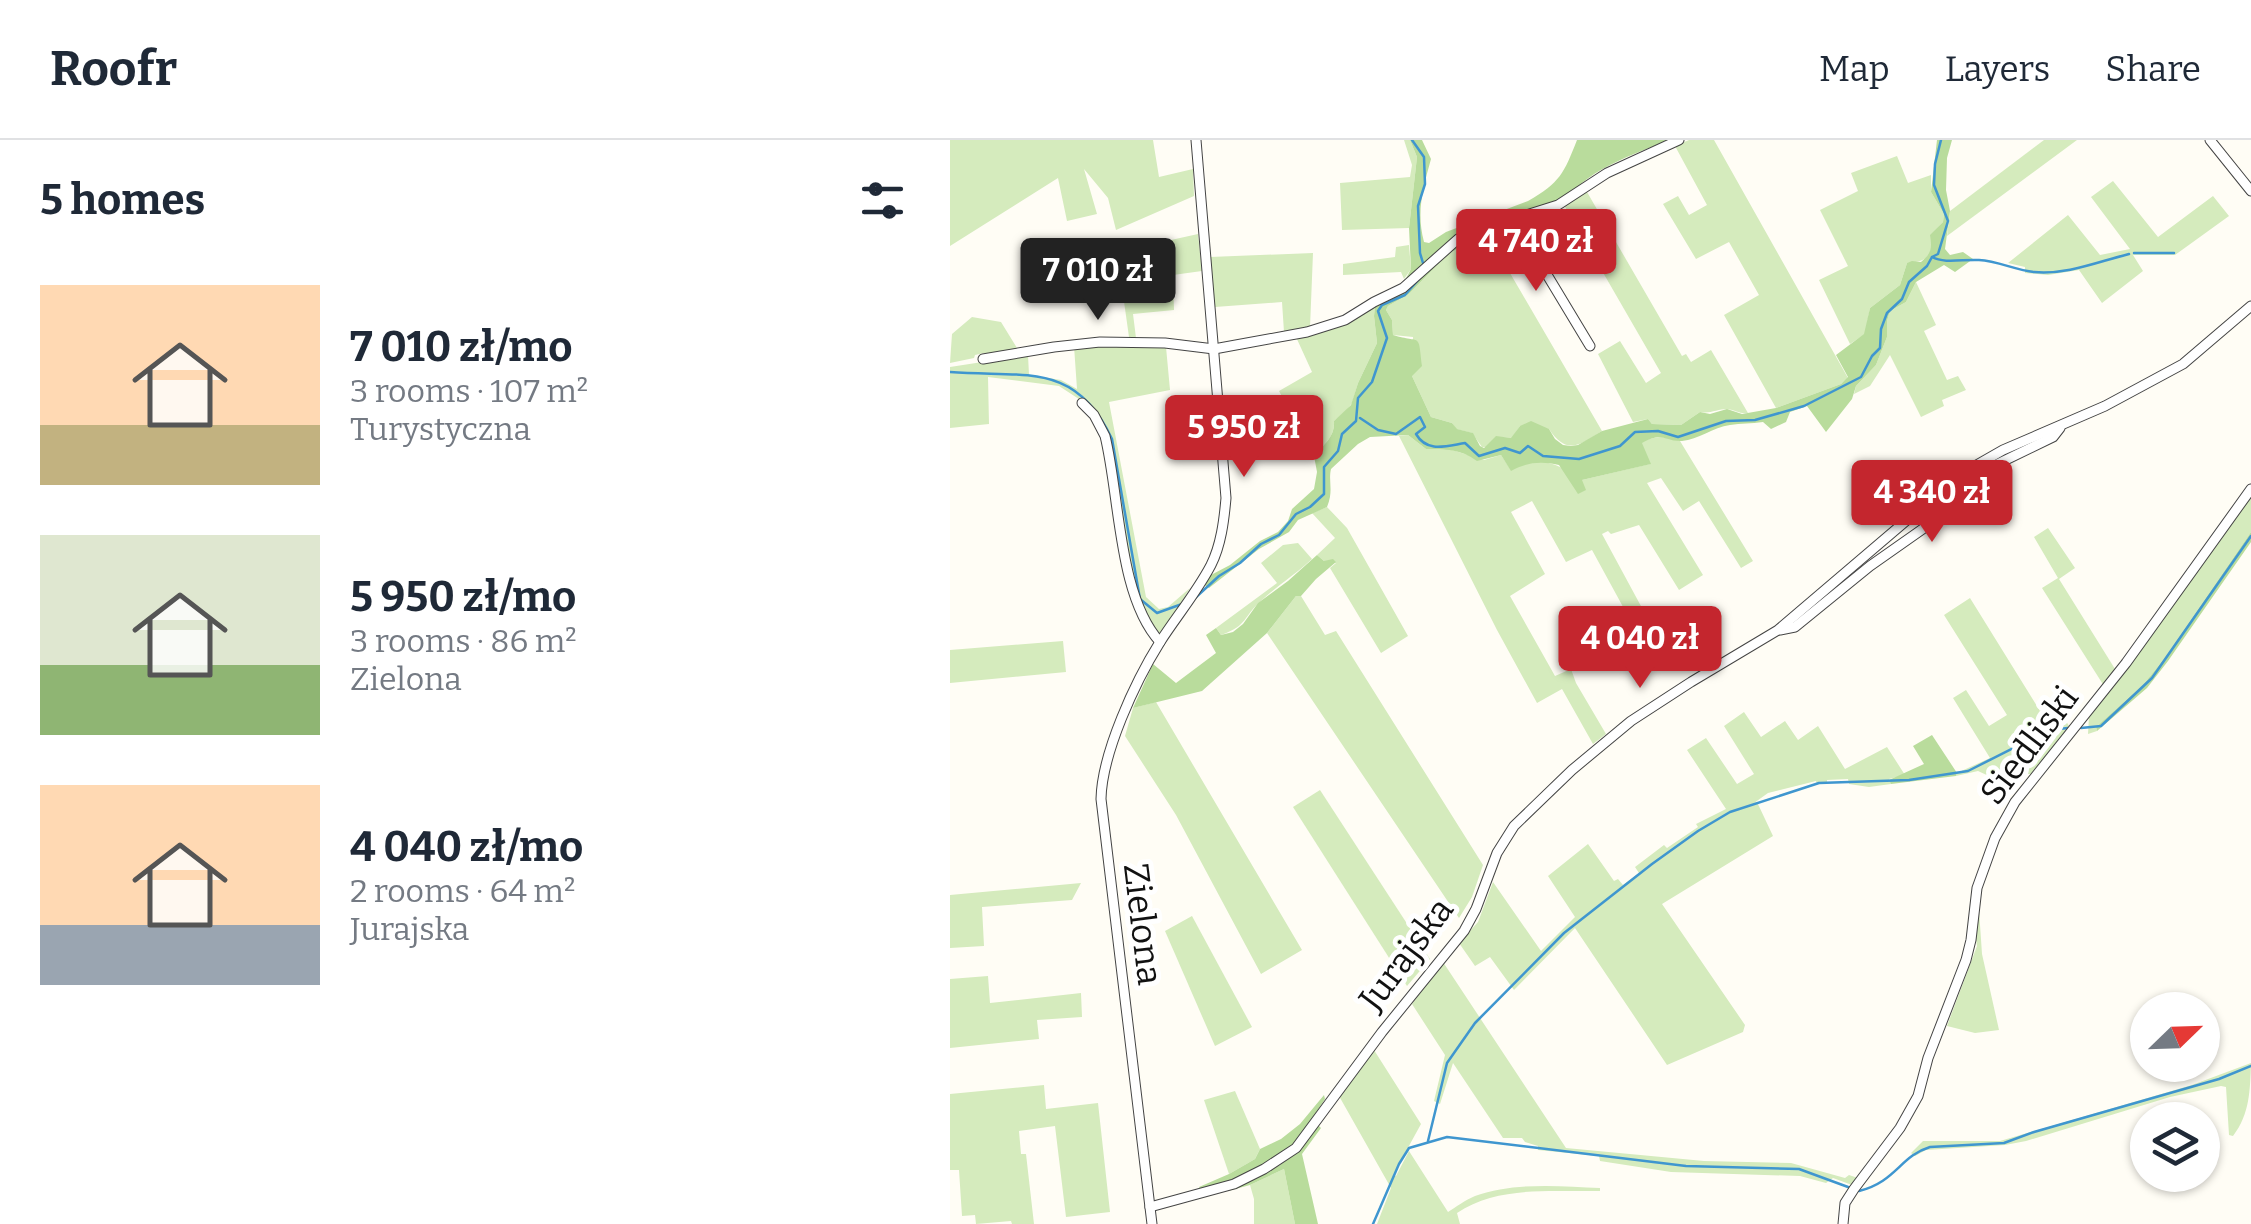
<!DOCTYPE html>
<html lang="en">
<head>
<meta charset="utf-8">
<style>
  body { margin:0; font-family:Bitter,serif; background:#f6f6f7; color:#1f2937; height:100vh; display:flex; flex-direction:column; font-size:38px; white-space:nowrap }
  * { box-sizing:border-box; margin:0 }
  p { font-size:32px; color:#747a83 }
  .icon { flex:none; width:55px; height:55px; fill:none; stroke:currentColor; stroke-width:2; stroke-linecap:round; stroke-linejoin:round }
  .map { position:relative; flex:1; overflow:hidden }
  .details { display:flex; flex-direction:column; background:#fff; width:950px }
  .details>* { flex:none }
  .needle { width:65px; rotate:67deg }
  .buttons { position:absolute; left:1180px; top:852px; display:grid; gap:20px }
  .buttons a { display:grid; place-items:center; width:90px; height:90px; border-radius:50%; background:#fff; box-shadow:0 2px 8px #0004; font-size:50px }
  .price { position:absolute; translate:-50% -85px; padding:0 22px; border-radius:10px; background:#c4262e; color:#fff; font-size:32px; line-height:65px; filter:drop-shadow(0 2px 5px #0008) }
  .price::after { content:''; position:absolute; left:50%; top:60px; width:30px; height:22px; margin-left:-15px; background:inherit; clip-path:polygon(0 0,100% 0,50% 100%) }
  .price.selected { background:#222; color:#fff }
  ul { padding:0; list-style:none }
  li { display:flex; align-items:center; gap:30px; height:250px; padding:0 40px }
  li span { display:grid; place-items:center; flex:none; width:280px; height:200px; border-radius:0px; color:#555 }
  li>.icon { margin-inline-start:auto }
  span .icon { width:120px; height:120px; fill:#fffc; stroke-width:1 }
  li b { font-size:42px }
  h2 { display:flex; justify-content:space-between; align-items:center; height:120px; padding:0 40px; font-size:42px }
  header { display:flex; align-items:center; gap:60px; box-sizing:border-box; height:140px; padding:0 50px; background:#fff; border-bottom:2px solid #e0e1e3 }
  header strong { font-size:48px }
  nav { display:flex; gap:55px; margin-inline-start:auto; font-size:35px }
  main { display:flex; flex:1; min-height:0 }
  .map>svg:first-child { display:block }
  .green { fill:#d5ebbd }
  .forest { fill:#b9dc9c }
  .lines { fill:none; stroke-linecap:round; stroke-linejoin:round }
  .stream { stroke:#3f96cf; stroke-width:2.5 }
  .minor-casing { stroke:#444; stroke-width:11 }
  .minor { stroke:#fff; stroke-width:9 }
  .labels { text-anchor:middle; stroke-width:10; stroke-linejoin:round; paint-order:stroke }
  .street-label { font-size:35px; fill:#111; stroke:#fff }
</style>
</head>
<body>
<header>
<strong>Roofr</strong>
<nav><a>Map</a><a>Layers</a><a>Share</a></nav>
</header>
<main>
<section class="details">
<h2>5 homes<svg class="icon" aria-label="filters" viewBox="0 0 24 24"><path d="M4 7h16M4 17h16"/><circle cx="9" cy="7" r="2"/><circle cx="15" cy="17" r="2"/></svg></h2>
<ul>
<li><span style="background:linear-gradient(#ffd9b3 70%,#c2b280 0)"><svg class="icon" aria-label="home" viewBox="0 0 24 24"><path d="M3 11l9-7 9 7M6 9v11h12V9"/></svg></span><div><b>7 010 zł/mo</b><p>3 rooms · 107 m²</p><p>Turystyczna</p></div></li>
<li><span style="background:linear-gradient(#dfe7d0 65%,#8fb573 0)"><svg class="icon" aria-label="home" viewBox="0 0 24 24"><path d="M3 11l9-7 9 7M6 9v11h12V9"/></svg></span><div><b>5 950 zł/mo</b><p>3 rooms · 86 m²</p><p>Zielona</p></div></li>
<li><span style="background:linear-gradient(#ffd9b3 70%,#9aa5b1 0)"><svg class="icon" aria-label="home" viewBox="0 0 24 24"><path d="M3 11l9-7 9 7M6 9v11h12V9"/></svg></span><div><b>4 040 zł/mo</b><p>2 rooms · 64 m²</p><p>Jurajska</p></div></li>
</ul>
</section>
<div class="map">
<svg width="1301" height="1084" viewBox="0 0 1301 1084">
  <rect width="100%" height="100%" fill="#fffdf5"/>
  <g class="green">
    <polygon points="0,0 203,0 209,37 243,29 244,56 166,90 158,58 134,29 147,74 117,81 108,38 0,106"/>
    <polygon points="454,0 460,0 467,17 459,88 392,90 390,43 460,37 462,25"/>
    <polygon points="739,0 764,0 898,238 891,244 826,268 774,175 809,155 779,102 746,119 713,64 728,56 739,75 757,65 725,6"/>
    <polygon points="1094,0 1127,0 997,96 1000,71"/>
    <path d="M947,16L958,43L981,35V52L994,74L993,82L981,95C983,116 979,121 957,123L950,145L920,168L915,194L900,204L869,140L898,126L870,70L908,51L901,33Z"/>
    <polygon points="1163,41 1208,97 1263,56 1279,76 1225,115 1183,115 1193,131 1152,163 1129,130 1098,135 1075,133 1075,127 1058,123 1118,75 1150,115 1180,109 1141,57"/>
    <path d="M633,52H637L732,216L736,214L741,222L761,210L798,273C789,274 786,270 777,269C768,269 760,274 750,272L731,285L702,284L698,279L683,282L648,214L670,201L696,243L711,233L614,65Z"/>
    <polygon points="248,94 252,131 223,135 224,170 183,174 186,198 179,197 167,112"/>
    <path d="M539,97L652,291C630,305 617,316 599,289L570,286L562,298L546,297L536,307H532L522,293L506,289L502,283L481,277L462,236L463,197L443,195L442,180L436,170L438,166L459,154L499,113Z"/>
    <polygon points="459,105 461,129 454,139 451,132 393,135 393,124 445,117 446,107"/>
    <polygon points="363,113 360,188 334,192 332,162 265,167 260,117"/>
    <polygon points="966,142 986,185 974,191 997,240 1008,236 1016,250 992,260 994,266 971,277 940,215 920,246 904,254 906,246 926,225 937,197 937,181 940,171 956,162"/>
    <path d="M425,166L424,176L427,203L408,243L402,263L396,271L384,281C385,297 374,304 364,316L329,251L362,232L346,197Z"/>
    <polygon points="22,177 51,182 67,208 38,216 34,213 25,215 24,218 0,223 2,194"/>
    <polygon points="124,206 216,207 220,250 159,262 196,457 209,469 218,467 240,448 212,494 204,492 186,457 157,296 135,263 109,246 38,237 39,284 0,288 0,227 78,215 79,235 111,240 127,249"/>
    <path d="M458,295L476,309H499L534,320L551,315L561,330C590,315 607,323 632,340L700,324L691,302C705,296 716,296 730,301L803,421L791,428L749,361L733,371L711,338L697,343L753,435L729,450L689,385L661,394L658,391L652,394L692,468L678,476L642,410L616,422L582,361L561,372L595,434L560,456L605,536L621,529L626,543L656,594L643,604L612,549L587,563L547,490L449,296Z"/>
    <polygon points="1301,356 1301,392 1214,519 1193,545 1146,587 1147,591 1138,594 1139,576"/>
    <polygon points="377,367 397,388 458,496 431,513 380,428 386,423 374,421 367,415 385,398 362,373"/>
    <polygon points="1098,388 1125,428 1109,439 1165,529 1154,546 1092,448 1108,438 1084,397"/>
    <path d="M348,403L362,419C346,434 328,445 312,460C292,477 299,485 271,495L266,488L327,443L311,423L333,405Z"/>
    <polygon points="346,456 351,456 375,495 386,491 533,725 522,757 509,778 317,493"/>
    <polygon points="1020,458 1090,571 1105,563 1119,586 1081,634 1077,634 1073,637 1041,637 1028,631 1006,636 1007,633 1040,618 1003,558 1016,550 1039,586 1057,575 994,475"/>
    <polygon points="113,501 116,532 0,543 0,510"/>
    <polygon points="206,562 352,810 311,834 226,675 175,596 183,568"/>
    <polygon points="794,572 811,597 835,581 848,600 868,586 895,629 937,607 955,635 939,639 941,644 919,647 899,644 898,639 877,640 877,644 867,644 866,641 818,653 804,663 807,662 823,696 712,764 795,885 793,892 717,925 625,788 564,850 540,817 525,826 509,803 528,782 543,742 591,811 625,777 598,736 638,704 664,741 668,739 673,745 689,733 685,727 714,705 717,708 748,687 746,684 776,669 737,610 756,598 787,644 804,634 774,586"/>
    <polygon points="370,650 480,819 457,846 343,667"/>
    <polygon points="131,743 122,760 32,767 34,806 0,808 0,755"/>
    <polygon points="1029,770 1032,814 1049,890 1025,893 997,886 1027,806 1025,792"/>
    <polygon points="242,776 302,887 265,906 215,791"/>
    <polygon points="493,822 616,1008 754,1021 841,1023 895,1038 899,1035 908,1038 913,1044 908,1047 904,1053 897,1051 902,1045 883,1038 876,1043 850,1036 721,1032 650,1021 649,1016 588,1010 588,1006 575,1002 572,998 553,998 503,923 490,964 484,961 495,915 462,864"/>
    <polygon points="38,836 40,863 131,853 132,877 87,880 89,899 0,908 0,839"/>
    <path d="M424,910L471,984L443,1035L446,1036L459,1011L498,1072C506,1067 515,1060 525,1056C564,1042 609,1046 650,1048V1051C603,1052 548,1045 507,1073L510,1084H427L441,1048L389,956Z"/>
    <path d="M1301,923C1300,950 1300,974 1283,996L1279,995L1276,947L1271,946L1220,957L1076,1001L1055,1005L976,1010L965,1016L961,1013L973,1001H1050L1242,945Z"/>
    <polygon points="94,945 96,969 148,963 160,1072 116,1077 105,986 69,991 71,1014 76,1014 84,1084 62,1084 61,1081 26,1084 25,1075 12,1076 9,1030 0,1030 0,954"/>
    <polygon points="285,951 310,1009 305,1019 279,1034 254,960"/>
    <polygon points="334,1029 345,1084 304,1084 304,1059 300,1045"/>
  </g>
  <g class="forest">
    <path d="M460,0H472L481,19C473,48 466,72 474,102L479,103L496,92L578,61C610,43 614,33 627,0H719C687,13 629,32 614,65L499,113L459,154L438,166L436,170L442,180L443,195C472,204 468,191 472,226L462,236L481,277L502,283L507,289L523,293L530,306L534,308L546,296L561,298L570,286L581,281L599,289L605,299L613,305L621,306L628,305L652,291L698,279L702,284L731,285L750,272L760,274L777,269L792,274L826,268L891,244L898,237L886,215L914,194L920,168L950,145L957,123L962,121L971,122C982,113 982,108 980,95L993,82L994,74L981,52L987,0H1002L997,18L996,50L1000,71L995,109L1000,115L1013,112L1023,119L1005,132L994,125L966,142L956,162L940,171L937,181V197L926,225L906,246L902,259L876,292L857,266L840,272L836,282L821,289L813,282C801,284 791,283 780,285C763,287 748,300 732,301C715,302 713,291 692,303L701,324L632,340L636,350L628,354L609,325C591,321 577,322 561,331L551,315L527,321C511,309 495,309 476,309L458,295L420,297L408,304L381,329C378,342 384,350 377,367L348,380L339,392L309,409L259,448L254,445L261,435L280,425L310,401L328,392L338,381L342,369L364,349L367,332L364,316C374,304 385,297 384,281L401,265L408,243L427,203L424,176L425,166L453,144L461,129L459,88L467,17Z"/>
    <polygon points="1301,392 1301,402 1218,521 1197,548 1147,591 1146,587 1193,545 1214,519"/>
    <polygon points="367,415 374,421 383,419 386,422 366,439 351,456 346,456 317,493 252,551 183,568 203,524 226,543 266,513 256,495 266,488 271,495 283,492 293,484 308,463 338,441"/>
    <polygon points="982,595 1007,633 1006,636 941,644 939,640 974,624 963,606"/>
    <path d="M374,955L375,959C366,972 358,986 348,998C327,1025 283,1041 251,1051L249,1047L279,1034L305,1019L310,1009L331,999L350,984Z"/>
    <polygon points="368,985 371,988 352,1014 368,1084 345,1084 334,1029 300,1045 278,1051 330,1025 350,1009"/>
  </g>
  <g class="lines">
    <g class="stream">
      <polyline points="462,0 474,17 475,44 468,66 470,113 473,123"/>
      <polyline points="1184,113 1224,113"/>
      <path d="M982,117C995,124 1013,119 1029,120C1048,121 1065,130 1084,132C1117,135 1147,122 1179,114"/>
      <path d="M0,232C74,238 125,220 162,299L190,459L207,473L232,464"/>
      <path d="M410,278L428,290L446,294L470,277L475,287L466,294C477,313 496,306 515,303L529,316L555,308L570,313L578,306L593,316L629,319L670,306L685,292L708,291L728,297L776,281L805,280L854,266L911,237L922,216L930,208L931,189L937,173L952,159L959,142L977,126L982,117L988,114L998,81L984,45L985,24L991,0"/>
      <polyline points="244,459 269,436 290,423 311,404 329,395 346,374 360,367 374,354 374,327 388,311 392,294 406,281 408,258 422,242 437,198 428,171 432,165 455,155 469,139"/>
      <polyline points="1131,588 1151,586 1202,538 1301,396"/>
      <polyline points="478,1001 497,923 525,883 614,793 702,724 748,691 780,672 869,643 959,640 1018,631 1099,590 1118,588"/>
      <path d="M909,1051C946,1042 950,1016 980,1007L1054,1003L1084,992L1269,939L1301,926"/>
      <polyline points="423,1084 449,1024 459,1008 497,997 736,1026 849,1029 898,1047"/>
    </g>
    <g class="minor-casing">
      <g id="minor">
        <polyline points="1260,0 1301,51"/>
        <polyline points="564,80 640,206"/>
        <polyline points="33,219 104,207 150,202 215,203 264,209 357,192 395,180 424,162 453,148 508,99 523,92 608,65 657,33 729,0"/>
        <path d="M132,263L144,275L155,296C170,357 168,456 210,502"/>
        <polyline points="830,490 845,487 920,426 984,381 1008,349 1037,329 1103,297 1110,288"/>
        <polyline points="200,1067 284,1044 314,1029 346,1008 432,892 514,791 526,769 547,713 564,686 622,630 681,581 741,542 828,490 1011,334 1053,310 1155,266 1233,224 1301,166"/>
        <path d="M202,1084L151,659C152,613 185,542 210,502C226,477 247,452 261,425C271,405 274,381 276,358L246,0"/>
        <polyline points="893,1084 895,1063 904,1049 950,988 968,956 978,918 1016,820 1021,800 1027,748 1045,698 1065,662 1176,523 1301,349"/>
      </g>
    </g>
    <use href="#minor" class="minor"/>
  </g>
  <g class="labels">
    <g class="street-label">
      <text transform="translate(1079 605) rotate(-53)" y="12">Siedliski</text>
      <text transform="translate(193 784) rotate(83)" y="12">Zielona</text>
      <text transform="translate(456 814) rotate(-53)" y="12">Jurajska</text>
    </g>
  </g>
</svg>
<div class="buttons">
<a><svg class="needle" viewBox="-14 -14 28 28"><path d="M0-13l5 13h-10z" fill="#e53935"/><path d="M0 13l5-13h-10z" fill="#747a83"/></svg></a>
<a><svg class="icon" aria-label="layers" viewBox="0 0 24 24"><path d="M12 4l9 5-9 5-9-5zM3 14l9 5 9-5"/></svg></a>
</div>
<b class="price" style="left:586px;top:154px">4 740 zł</b>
<b class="price selected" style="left:148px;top:183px">7 010 zł</b>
<b class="price" style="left:294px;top:340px">5 950 zł</b>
<b class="price" style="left:982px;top:405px">4 340 zł</b>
<b class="price" style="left:690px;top:551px">4 040 zł</b>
</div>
</main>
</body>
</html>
